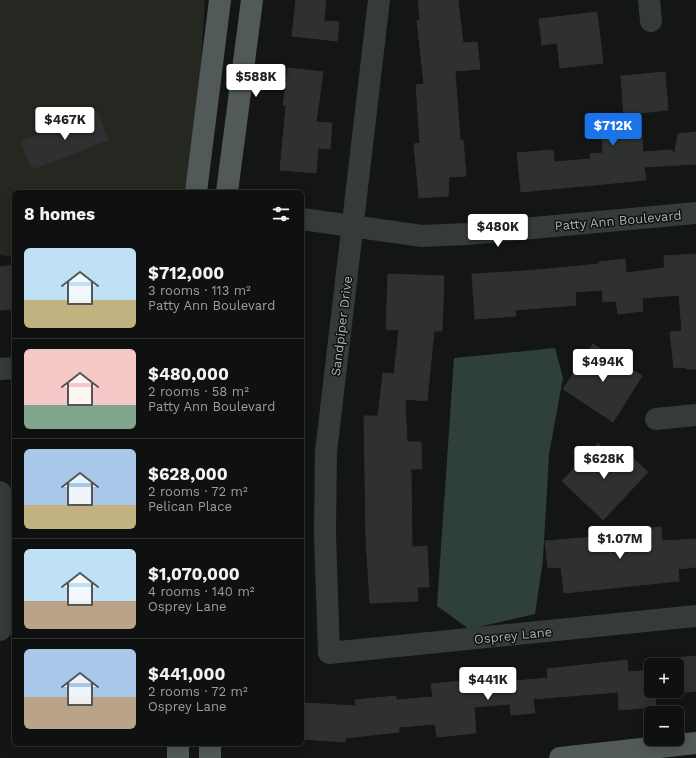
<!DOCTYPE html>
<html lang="en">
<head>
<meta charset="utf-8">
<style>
  body { margin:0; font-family:"Work Sans",sans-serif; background:#181919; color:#f1f3f6; height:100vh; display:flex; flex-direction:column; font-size:15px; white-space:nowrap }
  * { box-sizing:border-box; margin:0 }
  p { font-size:13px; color:#9b9d9f }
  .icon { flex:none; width:22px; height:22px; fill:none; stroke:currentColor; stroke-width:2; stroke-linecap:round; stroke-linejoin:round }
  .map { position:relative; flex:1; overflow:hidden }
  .sheet { position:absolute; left:12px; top:190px; width:292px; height:556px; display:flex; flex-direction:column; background:#0f1010; border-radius:6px; box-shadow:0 2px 10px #0003,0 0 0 1px #2f3030 }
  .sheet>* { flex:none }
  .fabs { position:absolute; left:644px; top:658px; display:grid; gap:8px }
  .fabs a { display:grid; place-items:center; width:40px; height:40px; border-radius:6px; background:#0f1010; box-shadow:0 2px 10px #0003,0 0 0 1px #2f3030; font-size:20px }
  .price { position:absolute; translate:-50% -34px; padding:0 9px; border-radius:4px; background:#fff; color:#222; font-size:13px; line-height:26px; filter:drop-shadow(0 1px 2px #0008) }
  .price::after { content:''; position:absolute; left:50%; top:24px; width:12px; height:9px; margin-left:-6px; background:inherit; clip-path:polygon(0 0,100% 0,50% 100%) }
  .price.current { background:#1a73e8; color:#fff }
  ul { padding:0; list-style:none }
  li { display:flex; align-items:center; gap:12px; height:100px; padding:0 12px }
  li+li { border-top:1px solid #2f3030 }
  li span { display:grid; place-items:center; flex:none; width:112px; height:80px; border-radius:6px; color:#555 }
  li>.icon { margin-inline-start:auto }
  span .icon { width:48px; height:48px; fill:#fffc; stroke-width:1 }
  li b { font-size:17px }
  h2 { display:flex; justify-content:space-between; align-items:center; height:48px; padding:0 12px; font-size:17px }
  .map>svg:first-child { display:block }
  .green { fill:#252820 }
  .water { fill:#2f3f39 }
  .building { fill:#2f3131; stroke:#2e3031 }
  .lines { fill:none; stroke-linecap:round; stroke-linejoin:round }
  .minor { stroke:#353a3a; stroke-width:22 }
  .major { stroke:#515959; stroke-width:22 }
  .labels { text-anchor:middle; stroke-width:3; stroke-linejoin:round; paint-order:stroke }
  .street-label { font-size:13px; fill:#a6b5b4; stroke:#0f1010 }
</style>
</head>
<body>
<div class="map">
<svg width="696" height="758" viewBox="0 0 696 758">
  <rect width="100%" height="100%" fill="#141515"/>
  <polygon class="green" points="0,0 205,0 200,81 185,192 14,192 14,257 0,255"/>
  <polygon class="water" points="555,348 563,378 549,454 543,560 535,614 469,629 437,606 454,358"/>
  <g class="building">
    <polygon points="296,0 326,0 324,21 339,22 337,41 292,36"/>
    <polygon points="418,0 458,0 463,43 477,42 480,69 455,71 460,140 463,140 466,176 449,177 448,196 419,198 414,144 420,143 416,85 424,84 417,21 420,20"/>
    <polygon points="597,12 603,63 560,68 557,43 542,45 539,19"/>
    <polygon points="288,68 323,72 316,122 332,123 330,149 318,148 316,173 280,170 286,106 283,105"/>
    <polygon points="665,72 668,110 640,113 643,152 672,150 672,152 675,152 678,134 696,132 696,164 644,167 646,180 521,192 517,153 553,150 554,162 591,159 590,154 603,153 602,137 625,135 621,76"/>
    <polygon points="97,112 108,140 32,169 21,142"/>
    <polygon points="696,254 696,369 686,369 685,367 674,368 670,332 682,331 679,295 642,298 643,311 618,314 616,301 603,302 602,290 575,292 576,305 515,310 516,316 475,319 472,274 526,271 599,264 599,262 625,259 626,273 665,268 664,256"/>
    <polygon points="14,265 14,309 0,310 0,267"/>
    <polygon points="388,274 444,276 442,331 434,331 427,401 405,399 407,442 421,442 422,469 411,469 412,547 427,546 429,587 417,587 418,601 370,603 366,540 364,416 378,416 383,373 394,374 399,330 386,329"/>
    <polygon points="593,344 642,376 613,422 563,389"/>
    <polygon points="598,443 618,463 627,453 648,472 603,520 562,481"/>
    <polygon points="661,527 662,541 696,539 696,567 678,569 679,581 564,593 561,567 548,568 545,541 619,535 616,532"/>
    <polygon points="696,656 696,691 655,696 656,707 619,710 618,692 533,699 535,713 511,715 510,704 474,707 476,733 437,737 435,724 399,727 399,732 345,738 345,742 302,739 302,703 356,706 355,700 396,696 396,700 433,697 431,684 471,680 472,685 548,678 547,669 627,660 628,672 651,670 651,691 677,691 677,665 664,665 664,659"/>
  </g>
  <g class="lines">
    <g class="minor">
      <polyline points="379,0 326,452 325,534 329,653 696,616"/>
      <polyline points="649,0 651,21"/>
      <polyline points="302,219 422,236 467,234 696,213"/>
      <polyline points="0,369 14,368"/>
      <polyline points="656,419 696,415"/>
      <path d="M0,492C2,519 18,614 0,630"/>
    </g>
    <g class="major">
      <polyline points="196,192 220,0"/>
      <polyline points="227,192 252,0"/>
      <polyline points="178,744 178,758"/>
      <polyline points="210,744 210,758"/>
      <polyline points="560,758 696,743"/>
    </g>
  </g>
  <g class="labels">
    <g class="street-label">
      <text transform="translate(618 220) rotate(-5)" y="5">Patty Ann Boulevard</text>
      <text transform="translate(341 326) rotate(-83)" y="5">Sandpiper Drive</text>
      <text transform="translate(513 635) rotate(-6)" y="5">Osprey Lane</text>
    </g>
  </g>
</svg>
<div class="fabs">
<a>+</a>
<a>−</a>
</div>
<b class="price" style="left:256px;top:98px">$588K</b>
<b class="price" style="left:65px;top:141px">$467K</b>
<b class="price current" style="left:613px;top:147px">$712K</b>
<b class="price" style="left:498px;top:248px">$480K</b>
<b class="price" style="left:603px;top:383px">$494K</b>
<b class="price" style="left:604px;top:480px">$628K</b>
<b class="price" style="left:620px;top:560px">$1.07M</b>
<b class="price" style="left:488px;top:701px">$441K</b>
<section class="sheet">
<h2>8 homes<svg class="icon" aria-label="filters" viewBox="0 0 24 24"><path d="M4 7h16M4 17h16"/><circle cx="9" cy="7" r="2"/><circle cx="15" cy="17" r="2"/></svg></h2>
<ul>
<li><span style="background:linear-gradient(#bfe0f5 65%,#c2b280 0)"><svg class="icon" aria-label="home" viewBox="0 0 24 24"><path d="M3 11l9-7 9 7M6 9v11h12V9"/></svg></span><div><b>$712,000</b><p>3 rooms · 113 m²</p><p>Patty Ann Boulevard</p></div></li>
<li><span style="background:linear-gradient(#f6c9c9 70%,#7fa58c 0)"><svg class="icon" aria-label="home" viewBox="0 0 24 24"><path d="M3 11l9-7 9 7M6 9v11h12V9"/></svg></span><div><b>$480,000</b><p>2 rooms · 58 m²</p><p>Patty Ann Boulevard</p></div></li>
<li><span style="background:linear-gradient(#a9c7e8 70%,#c2b280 0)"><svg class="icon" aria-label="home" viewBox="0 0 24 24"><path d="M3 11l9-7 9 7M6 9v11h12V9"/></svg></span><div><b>$628,000</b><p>2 rooms · 72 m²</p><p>Pelican Place</p></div></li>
<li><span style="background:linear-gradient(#bfe0f5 65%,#b9a48a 0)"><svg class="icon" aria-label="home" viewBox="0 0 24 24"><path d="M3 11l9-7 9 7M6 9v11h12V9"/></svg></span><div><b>$1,070,000</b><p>4 rooms · 140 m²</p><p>Osprey Lane</p></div></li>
<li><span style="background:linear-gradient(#a9c7e8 60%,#b9a48a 0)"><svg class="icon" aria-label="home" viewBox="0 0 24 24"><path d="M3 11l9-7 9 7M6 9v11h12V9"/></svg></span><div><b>$441,000</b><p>2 rooms · 72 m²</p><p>Osprey Lane</p></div></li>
</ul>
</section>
</div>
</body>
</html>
